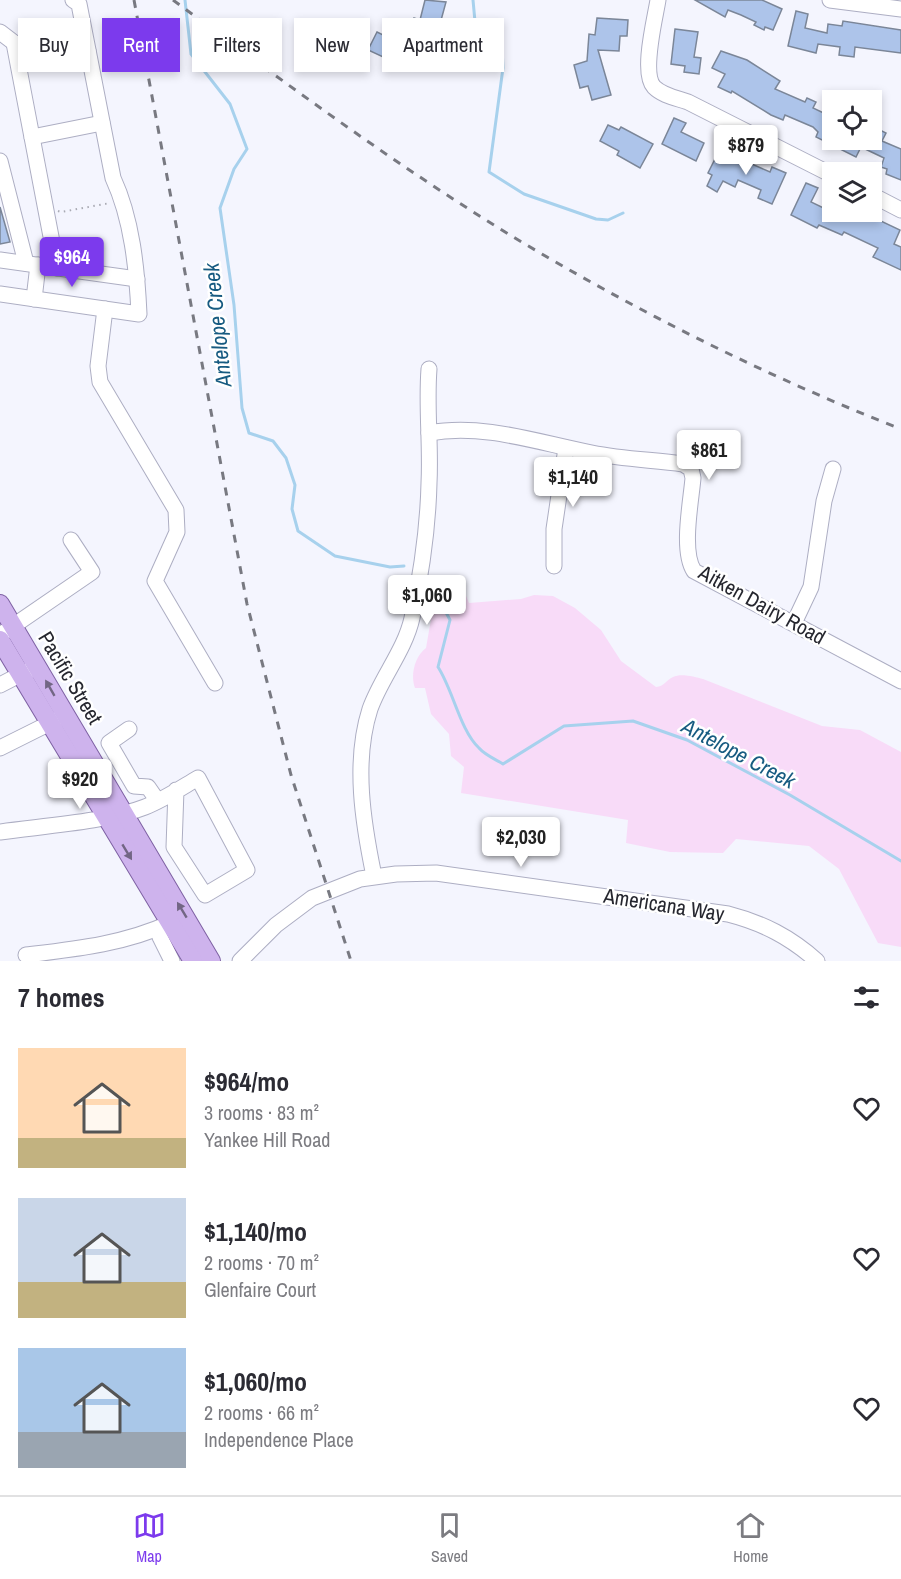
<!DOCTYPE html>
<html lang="en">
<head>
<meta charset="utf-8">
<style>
  body { margin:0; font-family:"Archivo Narrow",sans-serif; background:#f2f2f3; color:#2b2b33; height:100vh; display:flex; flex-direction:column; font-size:22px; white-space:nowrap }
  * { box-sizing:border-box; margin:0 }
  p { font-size:20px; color:#7c7c81 }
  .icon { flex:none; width:33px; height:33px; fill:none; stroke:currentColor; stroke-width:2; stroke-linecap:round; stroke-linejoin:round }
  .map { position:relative; height:961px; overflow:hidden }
  .details { display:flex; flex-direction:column; background:#fff; flex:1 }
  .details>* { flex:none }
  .hud { position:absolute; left:18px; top:18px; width:600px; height:54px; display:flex; gap:12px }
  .fabs { position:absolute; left:822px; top:90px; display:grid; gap:12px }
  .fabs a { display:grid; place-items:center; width:60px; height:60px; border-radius:0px; background:#fff; box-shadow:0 3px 9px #0003; font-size:30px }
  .price { position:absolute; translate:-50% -51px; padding:0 14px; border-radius:6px; background:#fff; color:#222; font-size:20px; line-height:39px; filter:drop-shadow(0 2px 3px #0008) }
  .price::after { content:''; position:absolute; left:50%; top:36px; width:18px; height:14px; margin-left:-9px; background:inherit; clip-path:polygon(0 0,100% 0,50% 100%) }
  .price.current { background:#7c3aed; color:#fff }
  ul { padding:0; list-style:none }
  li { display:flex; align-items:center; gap:18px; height:150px; padding:0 18px }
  li span { display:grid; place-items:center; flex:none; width:168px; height:120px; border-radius:0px; color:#555 }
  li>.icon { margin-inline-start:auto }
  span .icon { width:72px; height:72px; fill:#fffc; stroke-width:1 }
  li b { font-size:26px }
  h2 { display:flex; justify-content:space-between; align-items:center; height:72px; padding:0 18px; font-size:26px }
  .pill { padding:0 21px; border-radius:0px; background:#fff; box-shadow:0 3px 9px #0003; font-size:21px; line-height:54px }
  .pill.current { background:#7c3aed; color:#fff }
  .tabs { display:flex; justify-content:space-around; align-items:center; height:84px; border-top:2px solid #e1e1e2; background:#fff; font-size:16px; color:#7c7c81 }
  .tabs a { display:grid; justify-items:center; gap:3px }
  .tabs .current { color:#7c3aed }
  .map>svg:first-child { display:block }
  .green { fill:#f8dbf8 }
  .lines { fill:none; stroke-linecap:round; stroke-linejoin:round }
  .stream { stroke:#a7d1ed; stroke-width:3 }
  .building { fill:#adc4ea; stroke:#7b8698; stroke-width:1.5 }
  .minor-casing { stroke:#adaec3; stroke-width:17 }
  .major-casing { stroke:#7e61a3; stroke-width:20 }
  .path { stroke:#a9aab3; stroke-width:2; stroke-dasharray:1.5 4.5; stroke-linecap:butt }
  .minor { stroke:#fff; stroke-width:15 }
  .major { stroke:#ceb3ed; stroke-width:18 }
  .rail { stroke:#787981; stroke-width:3; stroke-dasharray:8 8; stroke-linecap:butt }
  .oneway { fill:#726684 }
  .labels { text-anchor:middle; stroke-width:5; stroke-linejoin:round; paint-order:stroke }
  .street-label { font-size:21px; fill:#26272f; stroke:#fff }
  .water-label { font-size:22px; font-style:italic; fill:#175b81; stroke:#fff }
</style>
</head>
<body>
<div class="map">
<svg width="901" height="961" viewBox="0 0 901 961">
  <rect width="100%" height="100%" fill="#f4f5fe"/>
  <path class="green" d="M444,575L459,579L469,603L521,599L534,595L553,596L575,608L601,630L621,661L656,687C665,686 666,680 673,677C681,673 695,677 703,679L822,726L860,730L901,752V947L878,943L839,869L809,846L736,839L723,853L670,852L626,843L628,820L461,793L464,767L451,756L449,734L431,714L425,688H415C410,675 415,656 426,648L438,579Z"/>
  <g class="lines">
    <g class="stream">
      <polyline points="185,0 191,54 230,104 247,149 234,169 220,208 234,305 242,408 249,433 273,441 286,458 295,485 292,509 298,531 335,556 390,567 404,566"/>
      <polyline points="473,0 477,43 484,46 498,42 502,47 503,68 489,172 524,194 596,219 608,220 623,213"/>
      <path d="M435,599L440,601L450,620L438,667C453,690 460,730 479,748C485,755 495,759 503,764L564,726L633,721L687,740L790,795L901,861"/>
    </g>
  </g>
  <g class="building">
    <polygon points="425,0 446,2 437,35 425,32 422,45 409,41 414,18 420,20"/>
    <polygon points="695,0 762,0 782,9 773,30 765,27 764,30 754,25 756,22 741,15 728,10 725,17"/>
    <polygon points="796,11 808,14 805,28 827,33 828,24 842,26 843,21 901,30 901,53 855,47 854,57 839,55 840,47 818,44 816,53 788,46"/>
    <polygon points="597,18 628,20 627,36 620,36 619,51 598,50 611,95 592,100 588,86 580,88 574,65 587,61 589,34 595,35"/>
    <polygon points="675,29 698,32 694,57 701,58 699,74 684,72 685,66 671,64"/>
    <polygon points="377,32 383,35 384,32 404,41 394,62 368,50"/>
    <polygon points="721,51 747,60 780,81 775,89 805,102 807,98 816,102 813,108 832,117 832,140 872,140 872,126 886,133 882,141 901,149 901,180 886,174 887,169 881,167 884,158 861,147 856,157 816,137 818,132 813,127 785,115 783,120 771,115 732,91 731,93 718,87 725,74 712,68"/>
    <polygon points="674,118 686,123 681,132 704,143 696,161 662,144"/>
    <polygon points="608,125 619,130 621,127 653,144 640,168 617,155 619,151 600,141"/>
    <polygon points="739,150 751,155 747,162 770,172 772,167 786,173 772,204 758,198 761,190 738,180 735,187 723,181 717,192 707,186 712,175 708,173 716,157 721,159 723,156 733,161"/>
    <polygon points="806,183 818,188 811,202 840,216 842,212 846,212 861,218 864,213 900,230 894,244 901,247 901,270 873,257 878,248 844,232 842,235 819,225 817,228 791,215"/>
    <polygon points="0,207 10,242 0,244"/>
  </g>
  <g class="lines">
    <g class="minor-casing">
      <g id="minor">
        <path d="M658,0C655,19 641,73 654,87C663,96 677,98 688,102L832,175"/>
        <polyline points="830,0 901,9"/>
        <polyline points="0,32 38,61 88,51"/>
        <polyline points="14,43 57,268"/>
        <polyline points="32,137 102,123"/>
        <polyline points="0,161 26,263"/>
        <polyline points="872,195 901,210"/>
        <polyline points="0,260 137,279"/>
        <path d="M0,294L139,314C137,269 132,219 113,178L79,4L73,0"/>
        <polyline points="34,299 38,265"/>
        <polyline points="105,309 98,366 100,382 176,510 177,532 155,581 215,683"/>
        <path d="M429,433C484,423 539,443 592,453C622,459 653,460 683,464L691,469L693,478C691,502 681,551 694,571L901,681"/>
        <polyline points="554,566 554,529 566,448"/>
        <polyline points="794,623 811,587 824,501 833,469"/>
        <polyline points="0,635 92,572 71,540"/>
        <polyline points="0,685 29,670"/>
        <polyline points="129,729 109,743 134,786 148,787 157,800"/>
        <polyline points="0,748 60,718"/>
        <path d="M0,832C42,826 107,822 145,807C163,800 181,788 198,778L247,870L205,895L174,847L176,790"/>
        <path d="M374,876C363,823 353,762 370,709C381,678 405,650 412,618C421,575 428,528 429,483C431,445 426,407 429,369"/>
        <polyline points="160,937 172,961"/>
        <path d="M26,955C76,949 124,944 170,923"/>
        <path d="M240,961L276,925L312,898L360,879L396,874L436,873L728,914C763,923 790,937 817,961"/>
      </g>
    </g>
    <g class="major-casing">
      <g id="major">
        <polyline points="0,604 211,961"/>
        <polyline points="0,640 193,961"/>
      </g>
    </g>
    <polyline class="path" points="58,211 61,212 110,203"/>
    <use href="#minor" class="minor"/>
    <use href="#major" class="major"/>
    <g class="rail">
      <polyline points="134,0 247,604 291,775 351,961"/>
      <path d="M173,0C285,83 397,166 515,238C638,312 768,377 901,429"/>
    </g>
  </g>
  <defs><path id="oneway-solid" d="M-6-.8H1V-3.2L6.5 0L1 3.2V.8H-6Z" transform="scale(1.5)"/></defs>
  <g class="oneway">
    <use href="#oneway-solid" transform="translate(50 688) rotate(-120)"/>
    <use href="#oneway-solid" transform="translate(127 852) rotate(59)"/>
    <use href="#oneway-solid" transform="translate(182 910) rotate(-121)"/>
  </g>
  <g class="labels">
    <g class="street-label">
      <text transform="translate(762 605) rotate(29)" y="7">Aitken Dairy Road</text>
      <text transform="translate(70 678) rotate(59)" y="7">Pacific Street</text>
      <text transform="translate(664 905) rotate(9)" y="7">Americana Way</text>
    </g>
    <g class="water-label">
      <text transform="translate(217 325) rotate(-96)" y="8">Antelope Creek</text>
      <text transform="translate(739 753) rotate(28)" y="8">Antelope Creek</text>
    </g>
  </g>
</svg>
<div class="fabs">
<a><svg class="icon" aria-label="locate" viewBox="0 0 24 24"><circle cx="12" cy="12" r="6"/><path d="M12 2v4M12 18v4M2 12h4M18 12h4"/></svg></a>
<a><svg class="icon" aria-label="layers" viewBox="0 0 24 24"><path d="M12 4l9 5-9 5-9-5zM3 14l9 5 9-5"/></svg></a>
</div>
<b class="price" style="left:746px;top:176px">$879</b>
<b class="price current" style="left:72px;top:288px">$964</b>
<b class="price" style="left:709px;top:481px">$861</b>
<b class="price" style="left:573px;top:508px">$1,140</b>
<b class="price" style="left:427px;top:626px">$1,060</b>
<b class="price" style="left:80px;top:810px">$920</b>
<b class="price" style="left:521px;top:868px">$2,030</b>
<div class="hud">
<a class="pill">Buy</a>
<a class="pill current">Rent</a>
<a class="pill">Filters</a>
<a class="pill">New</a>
<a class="pill">Apartment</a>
</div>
</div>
<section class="details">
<h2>7 homes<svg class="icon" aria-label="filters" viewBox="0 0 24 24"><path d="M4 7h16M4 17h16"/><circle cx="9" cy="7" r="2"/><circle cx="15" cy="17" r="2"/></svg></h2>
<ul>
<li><span style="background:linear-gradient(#ffd9b3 75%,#c2b280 0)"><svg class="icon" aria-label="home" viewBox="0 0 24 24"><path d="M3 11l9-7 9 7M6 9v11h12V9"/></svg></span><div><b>$964/mo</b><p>3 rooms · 83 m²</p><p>Yankee Hill Road</p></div><svg class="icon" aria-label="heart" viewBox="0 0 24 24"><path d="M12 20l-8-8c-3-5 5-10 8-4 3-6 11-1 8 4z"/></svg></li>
<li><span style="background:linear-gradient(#c9d6e8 70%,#c2b280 0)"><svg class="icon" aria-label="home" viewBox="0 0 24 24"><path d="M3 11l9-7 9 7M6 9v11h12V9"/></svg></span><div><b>$1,140/mo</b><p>2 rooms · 70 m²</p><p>Glenfaire Court</p></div><svg class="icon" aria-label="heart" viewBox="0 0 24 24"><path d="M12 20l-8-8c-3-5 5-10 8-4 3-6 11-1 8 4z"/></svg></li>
<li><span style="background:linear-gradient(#a9c7e8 70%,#9aa5b1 0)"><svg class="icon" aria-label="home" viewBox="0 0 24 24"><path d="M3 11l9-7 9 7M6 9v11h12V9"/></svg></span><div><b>$1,060/mo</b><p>2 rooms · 66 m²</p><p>Independence Place</p></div><svg class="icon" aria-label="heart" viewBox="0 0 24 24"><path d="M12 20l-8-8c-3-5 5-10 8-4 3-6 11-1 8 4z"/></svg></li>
</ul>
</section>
<nav class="tabs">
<a class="current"><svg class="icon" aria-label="map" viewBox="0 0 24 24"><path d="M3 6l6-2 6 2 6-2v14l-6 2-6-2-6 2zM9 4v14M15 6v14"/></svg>Map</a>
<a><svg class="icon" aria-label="saved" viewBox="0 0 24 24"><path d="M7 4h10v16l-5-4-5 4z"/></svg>Saved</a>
<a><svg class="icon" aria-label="home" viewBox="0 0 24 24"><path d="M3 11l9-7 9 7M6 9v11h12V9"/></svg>Home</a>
</nav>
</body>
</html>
